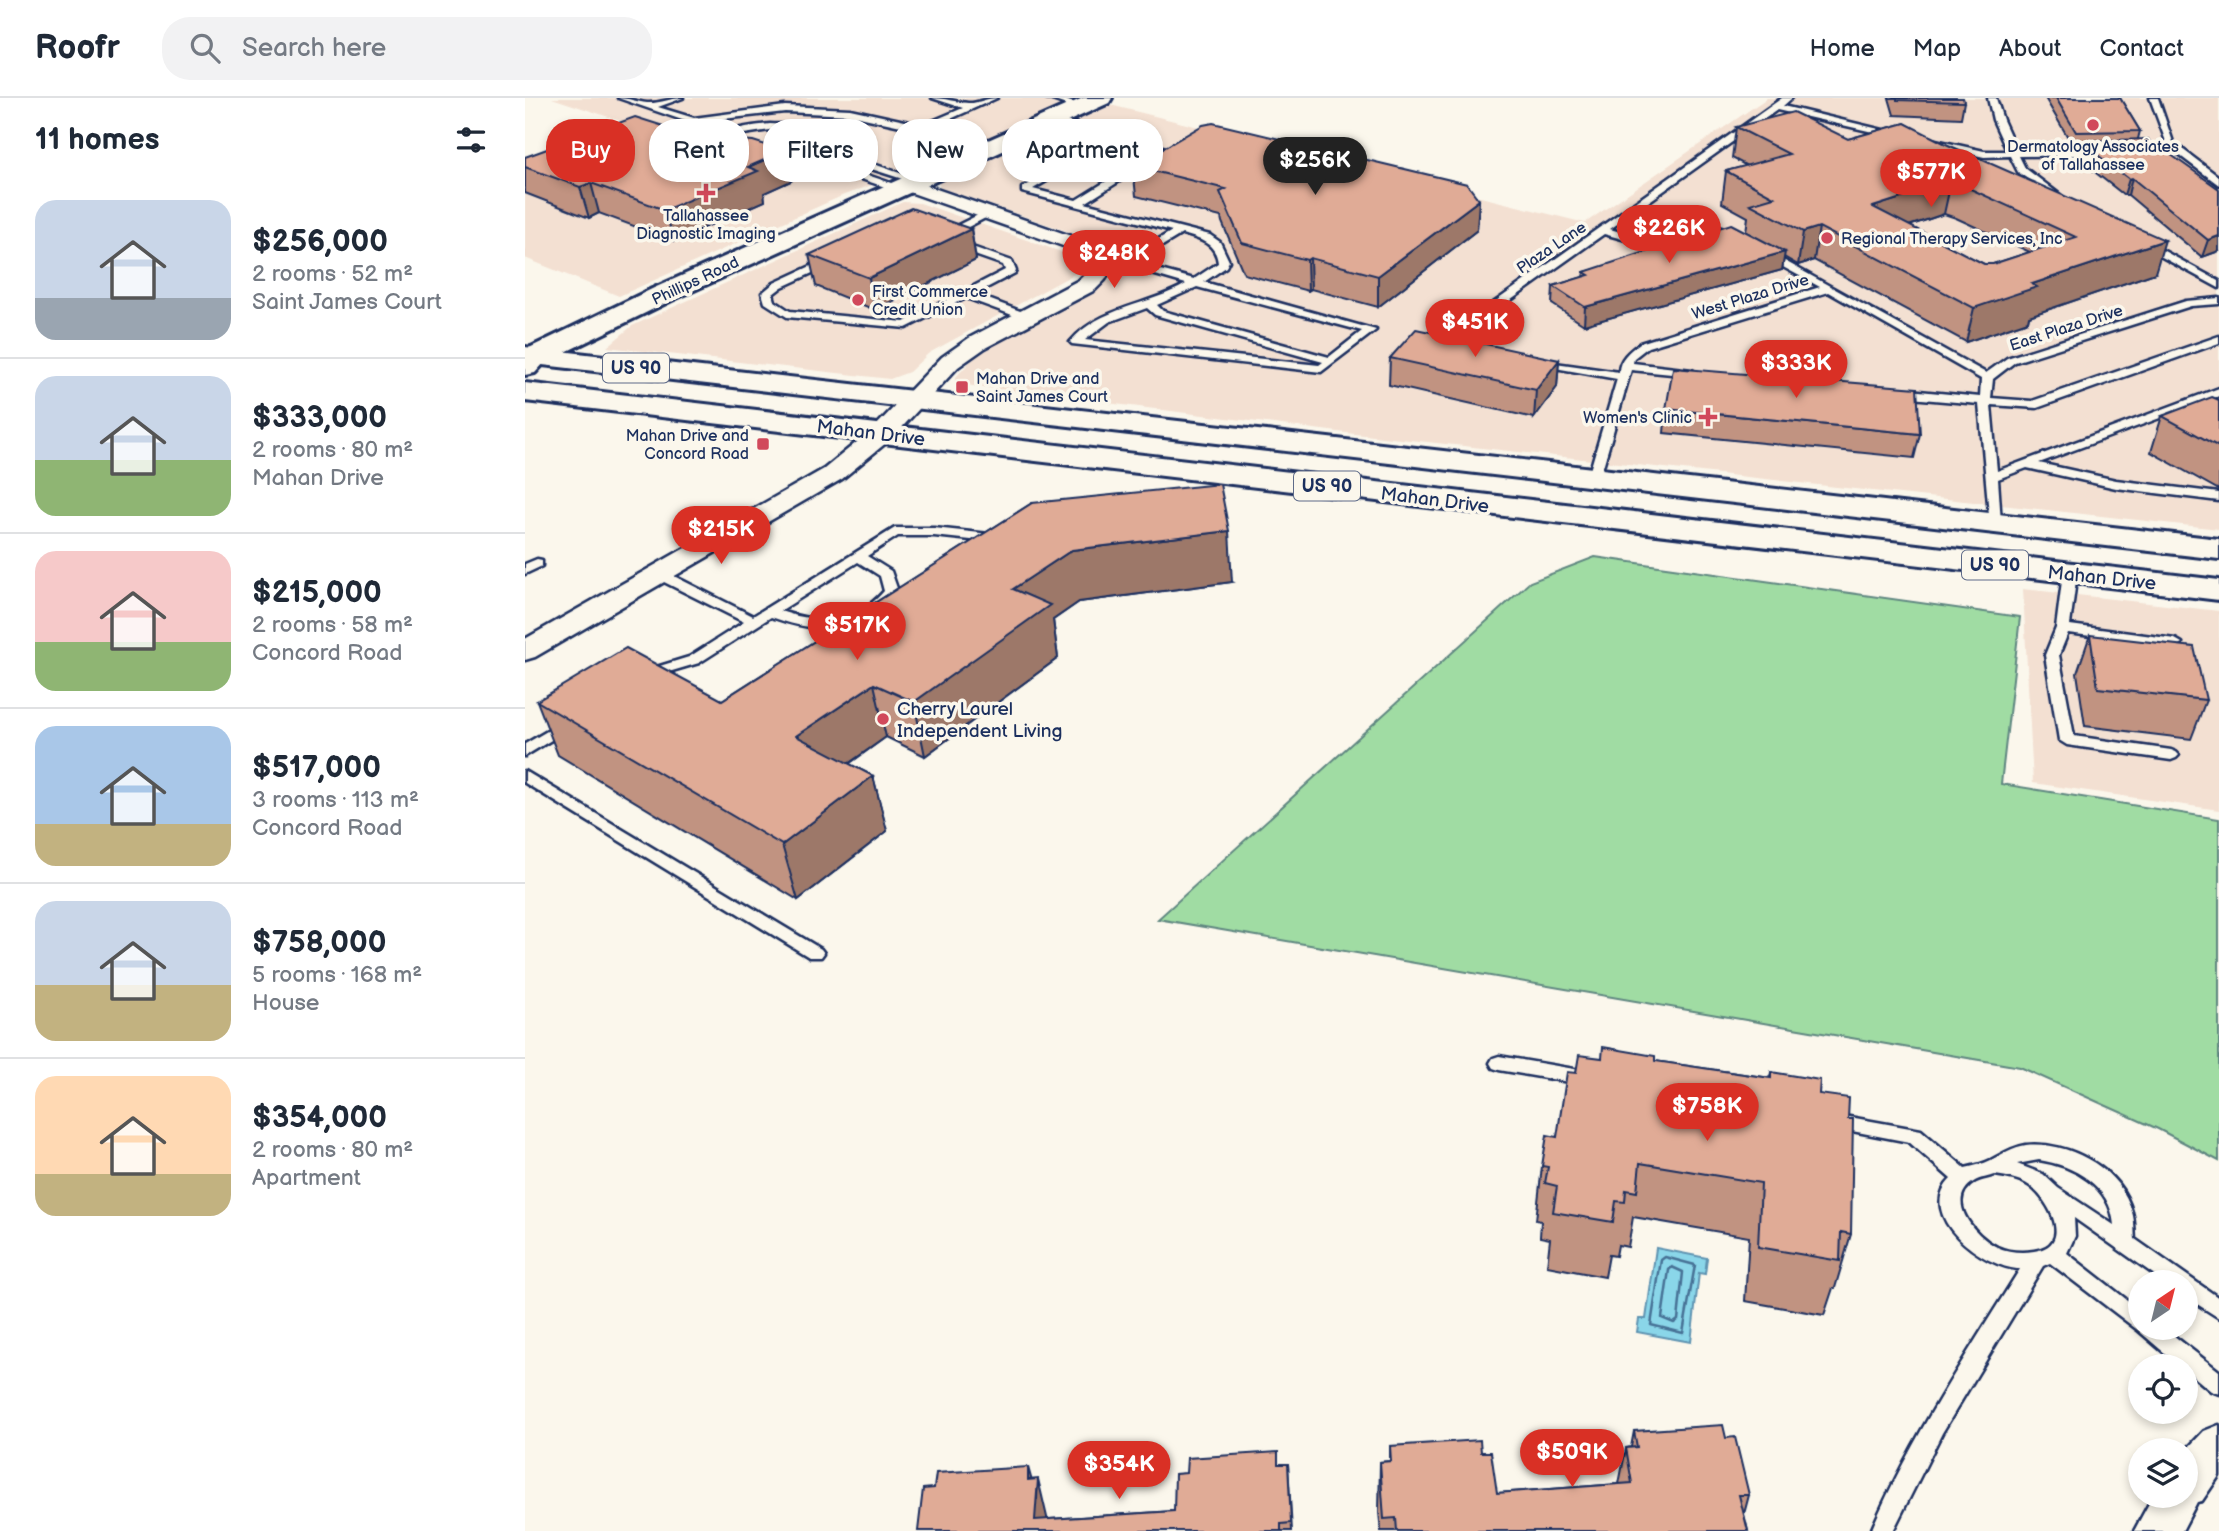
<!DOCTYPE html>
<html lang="en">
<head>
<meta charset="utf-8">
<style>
  body { margin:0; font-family:"Balsamiq Sans",sans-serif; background:#f2f2f3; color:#1f2937; height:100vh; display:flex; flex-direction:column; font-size:26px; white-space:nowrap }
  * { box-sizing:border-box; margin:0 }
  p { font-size:23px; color:#747a83 }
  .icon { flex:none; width:38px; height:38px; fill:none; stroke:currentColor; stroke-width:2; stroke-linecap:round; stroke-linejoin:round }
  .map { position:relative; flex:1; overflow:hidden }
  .side { display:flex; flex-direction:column; background:#fff; width:525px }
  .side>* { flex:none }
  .top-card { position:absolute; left:21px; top:21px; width:665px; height:63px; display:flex; gap:14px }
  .needle { width:46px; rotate:35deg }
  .buttons { position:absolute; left:1603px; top:1172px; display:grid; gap:14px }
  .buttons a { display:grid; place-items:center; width:70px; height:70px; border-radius:50%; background:#fff; box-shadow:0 4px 10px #0003; font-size:35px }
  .price { position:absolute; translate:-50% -60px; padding:0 16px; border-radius:24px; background:#d93025; color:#fff; font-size:23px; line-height:46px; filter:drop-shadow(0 2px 4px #0008) }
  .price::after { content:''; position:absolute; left:50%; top:42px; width:21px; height:16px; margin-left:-10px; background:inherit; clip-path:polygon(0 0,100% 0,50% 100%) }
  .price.current { background:#222; color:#fff }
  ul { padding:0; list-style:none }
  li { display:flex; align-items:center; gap:21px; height:175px; padding:0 35px }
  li+li { border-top:2px solid #e0e1e3 }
  li span { display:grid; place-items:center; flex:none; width:196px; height:140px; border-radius:21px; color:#555 }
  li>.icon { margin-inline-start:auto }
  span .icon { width:84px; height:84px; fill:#fffc; stroke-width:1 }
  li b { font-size:30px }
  h2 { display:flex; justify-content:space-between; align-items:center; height:84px; padding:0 35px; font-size:30px }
  .pill { padding:0 24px; border-radius:28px; background:#fff; box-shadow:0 4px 10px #0003; font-size:24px; line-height:63px }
  .pill.current { background:#d93025; color:#fff }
  header { display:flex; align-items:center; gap:42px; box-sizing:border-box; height:98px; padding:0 35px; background:#fff; border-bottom:2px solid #e0e1e3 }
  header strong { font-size:33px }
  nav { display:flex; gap:38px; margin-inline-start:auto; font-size:24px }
  .search { width:490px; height:63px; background:#f2f2f3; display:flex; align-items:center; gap:18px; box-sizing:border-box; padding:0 24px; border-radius:28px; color:#747a83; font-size:26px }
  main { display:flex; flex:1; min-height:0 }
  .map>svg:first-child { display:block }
  .built { fill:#f3e0d2 }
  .green { fill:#a0dca3; stroke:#5e8680; stroke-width:2 }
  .water { fill:#8ad6e9; stroke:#5e93b1; stroke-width:2 }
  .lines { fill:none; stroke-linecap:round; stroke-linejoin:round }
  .shore { stroke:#477296; stroke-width:2.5 }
  .service-casing { stroke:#1b2f5e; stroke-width:5 }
  .minor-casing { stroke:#1b2f5e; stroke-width:5 }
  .tertiary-casing { stroke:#1b2f5e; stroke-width:6 }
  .primary-casing { stroke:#1b2f5e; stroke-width:6 }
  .service { fill:#fbf7ec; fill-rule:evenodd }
  .minor { fill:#fbf7ec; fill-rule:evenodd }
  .tertiary { fill:#fbf7ec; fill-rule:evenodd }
  .primary { fill:#fbf7ec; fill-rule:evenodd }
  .wall { fill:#c19381; stroke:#1b2f5e; stroke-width:2; fill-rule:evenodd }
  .shaded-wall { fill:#9d7869; stroke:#1b2f5e; stroke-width:2 }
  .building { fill:#e0ab96; stroke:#1b2f5e; stroke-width:2; fill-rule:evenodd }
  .poi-dot { fill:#d1495b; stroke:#fbf7ec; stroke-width:2.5 }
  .labels { text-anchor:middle; stroke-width:7; stroke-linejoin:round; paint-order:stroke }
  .far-poi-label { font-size:16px; fill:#1b2f5e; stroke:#fbf7ec; text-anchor:start }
  .far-street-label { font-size:16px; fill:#1b2f5e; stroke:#fbf7ec }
  .shield { fill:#fbf7ec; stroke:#5e6b89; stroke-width:2 }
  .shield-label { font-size:18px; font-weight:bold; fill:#1b2f5e }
  .street-label { font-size:19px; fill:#1b2f5e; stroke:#fbf7ec }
  .poi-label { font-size:19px; fill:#1b2f5e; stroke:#fbf7ec; text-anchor:start }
</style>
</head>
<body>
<header>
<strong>Roofr</strong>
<div class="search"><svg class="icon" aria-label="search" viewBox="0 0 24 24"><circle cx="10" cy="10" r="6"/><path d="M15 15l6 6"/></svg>Search here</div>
<nav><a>Home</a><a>Map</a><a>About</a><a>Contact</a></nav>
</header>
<main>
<section class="side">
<h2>11 homes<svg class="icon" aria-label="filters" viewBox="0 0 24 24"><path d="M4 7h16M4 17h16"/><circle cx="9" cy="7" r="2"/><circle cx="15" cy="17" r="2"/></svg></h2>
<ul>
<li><span style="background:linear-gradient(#c9d6e8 70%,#9aa5b1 0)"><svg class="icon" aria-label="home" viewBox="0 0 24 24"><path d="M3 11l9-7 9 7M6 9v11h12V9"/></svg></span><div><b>$256,000</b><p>2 rooms · 52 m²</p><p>Saint James Court</p></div></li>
<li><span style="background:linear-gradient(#c9d6e8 60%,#8fb573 0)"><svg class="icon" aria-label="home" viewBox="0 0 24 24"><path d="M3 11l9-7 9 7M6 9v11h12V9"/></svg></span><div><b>$333,000</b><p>2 rooms · 80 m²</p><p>Mahan Drive</p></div></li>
<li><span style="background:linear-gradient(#f6c9c9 65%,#8fb573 0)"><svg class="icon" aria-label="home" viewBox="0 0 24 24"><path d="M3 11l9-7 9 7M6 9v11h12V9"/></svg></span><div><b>$215,000</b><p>2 rooms · 58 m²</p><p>Concord Road</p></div></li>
<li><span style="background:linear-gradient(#a9c7e8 70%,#c2b280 0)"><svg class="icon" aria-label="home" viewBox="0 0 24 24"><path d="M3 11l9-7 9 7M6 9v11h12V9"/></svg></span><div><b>$517,000</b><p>3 rooms · 113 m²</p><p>Concord Road</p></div></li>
<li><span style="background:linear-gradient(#c9d6e8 60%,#c2b280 0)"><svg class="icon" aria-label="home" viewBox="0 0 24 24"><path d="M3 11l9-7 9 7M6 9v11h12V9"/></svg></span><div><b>$758,000</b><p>5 rooms · 168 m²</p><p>House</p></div></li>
<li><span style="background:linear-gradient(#ffd9b3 70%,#c2b280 0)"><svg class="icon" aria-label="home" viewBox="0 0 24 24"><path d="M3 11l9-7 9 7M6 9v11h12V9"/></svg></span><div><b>$354,000</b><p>2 rooms · 80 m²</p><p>Apartment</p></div></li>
</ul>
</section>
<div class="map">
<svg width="1694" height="1433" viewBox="0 0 1694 1433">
  <rect width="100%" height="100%" fill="#fbf7ec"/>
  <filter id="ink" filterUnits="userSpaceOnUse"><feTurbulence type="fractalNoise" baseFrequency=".0143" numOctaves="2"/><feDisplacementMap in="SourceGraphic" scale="14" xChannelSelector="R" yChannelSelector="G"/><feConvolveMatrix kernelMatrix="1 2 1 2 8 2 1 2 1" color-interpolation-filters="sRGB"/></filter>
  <g filter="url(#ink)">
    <g class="built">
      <polygon points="27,0 552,0 399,68 319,97 94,198 0,160 0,73 111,28"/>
      <polygon points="1242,0 1694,0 1694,431 821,335 432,286 430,280 454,254 586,182 597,169 591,153 577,145 415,90 413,82 420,77 585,7 1060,125"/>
      <polygon points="378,104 395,105 545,157 553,164 555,169 549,176 404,255 384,274 365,281 82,249 107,228"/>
      <polygon points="1498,491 1694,513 1694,712 1508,685"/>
    </g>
    <polygon class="green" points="1070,459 1495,519 1476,686 1694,721 1694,1063 1633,1031 1495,969 633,821 1005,484"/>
    <polygon class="water" points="1131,1150 1182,1160 1180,1176 1174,1175 1166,1244 1112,1234 1114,1221 1121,1221"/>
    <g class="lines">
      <g class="shore">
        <polygon points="1140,1159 1170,1167 1158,1235 1126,1227 1136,1162"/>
        <polygon points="1147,1169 1158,1174 1153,1222 1149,1225 1137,1220 1144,1172"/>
      </g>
      <g class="service-casing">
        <g id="service">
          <path d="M93,0C104,0 112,4 122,5C133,6 147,0 158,0L133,9L169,20L260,8L325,11L398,27L438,10L407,0C420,0 430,4 443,5C451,6 462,0 472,0L399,33L325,17L260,14L180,23L126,41L121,38L123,36L160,23Z"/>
          <polygon points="521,0 535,0 560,9 556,12"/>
          <path d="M1257,0H1267L1258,8L1379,37L1374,40L1252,12L1119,107L1203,131L1215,137V141H1207L1183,132L1138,152L1079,136L934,239L929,247L933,248V252L917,251L915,249L926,235ZM1113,112L1173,129L1137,146L1085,131Z"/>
          <polygon points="1463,0 1471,0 1478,22 1492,53 1575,51 1580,54 1575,57 1494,58 1500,70 1538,99 1538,103 1535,104 1493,74 1485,58 1459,59 1403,46 1401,44 1406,41 1459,53 1482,53 1468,22"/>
          <polygon points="1625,0 1633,0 1648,44 1694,79 1694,87 1650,54 1605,55 1605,51 1608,50 1643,49"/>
          <path d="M526,19L641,50V54L560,105L685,137L695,144L704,163L701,169L679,184L851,232L796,274L547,246L545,244C575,208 624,208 661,186L569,159L574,156L599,162L647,133L497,94V90L582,40L523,24L521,22ZM591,42L630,53L551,102L508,91ZM657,136C675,141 691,145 693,165L669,181L609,165ZM672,189L837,233L804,259L638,213L632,207ZM622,210L630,217L798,264L794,267L560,242L584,224Z"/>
          <path d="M245,26C270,27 304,25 322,44L319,52L314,54L395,82L387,84L306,58L295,61L375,88L377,90L372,93L285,64L248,70L210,68L192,62L179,50C195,30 221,29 245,26ZM245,32C266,33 295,30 312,45V49C276,64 222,77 189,50L206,38Z"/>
          <path d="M459,114L468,116L422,140L487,163L491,173L490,175L450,196L506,217V221H498L441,200L381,230L262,219L240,205L237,195L249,185L364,132L391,130L413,137ZM390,136L478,167L480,172L379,224L265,213L250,203L248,196L257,189L370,137Z"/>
          <polygon points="1617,141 1694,183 1694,190 1613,146 1612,144"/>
          <path d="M1240,152L1461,275L1482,260L1661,203L1694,200V206L1666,208L1490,264L1468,281L1466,300L1507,303L1694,238V245L1512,310L1466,307L1472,373L1694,290V298L1514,365L1591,382L1694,395V403L1591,390L1502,370L1473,381L1476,425L1475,428H1465L1454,306L1374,299L1368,295L1374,291L1455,299L1456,281L1303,194L1123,249L1109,260L1108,265L1167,272L1173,275L1167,278L1106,272L1075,379L1069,383L1065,382L1063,379L1092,281L1013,267L1009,266V262L1094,274C1094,261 1104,253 1115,245L1295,189L1236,157V153Z"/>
          <path d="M370,430H409L474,437L481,441L474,445L409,438H373L342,458L366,473L373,493C365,505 355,511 343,518C310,537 280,531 246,519L174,565L120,581L113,577L115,574L164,559L219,524L129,479V473H139L228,518ZM333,464L355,478L359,493C329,527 295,526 255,513Z"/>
          <polygon points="12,461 17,462 17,468 0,476 0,466"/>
          <polygon points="1545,471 1552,475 1545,527 1650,541 1657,545 1650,549 1543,535 1534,557 1549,638 1646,652 1651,654 1654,657 1651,660 1646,662 1542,647 1534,642 1520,557 1531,530 1538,475"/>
          <polygon points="41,622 46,624 48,627 46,630 0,658 0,646"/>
          <polygon points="0,673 296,851 299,855 296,859 284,859 0,685"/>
          <polygon points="974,958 1061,973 1067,975 1070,980 1067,985 1061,987 974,972 968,970 965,965 968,960"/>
          <path d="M1308,1016L1396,1032L1440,1070C1449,1068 1458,1066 1466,1062C1477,1056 1488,1049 1501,1047C1544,1043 1596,1071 1607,1114C1610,1123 1609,1133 1610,1141L1694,1200V1220L1661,1199V1185H1641L1549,1120L1550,1138L1542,1155L1615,1212V1230H1639L1694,1273V1296L1686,1293L1661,1272V1269H1656L1614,1233L1525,1165L1518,1168L1417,1335L1368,1433H1346C1386,1340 1442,1256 1495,1171C1458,1170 1389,1117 1426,1081L1384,1044L1301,1028L1299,1023L1301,1018ZM1514,1062C1549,1067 1586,1088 1589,1127L1533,1090L1518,1076L1492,1066ZM1470,1077C1483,1079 1495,1081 1505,1088C1525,1103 1549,1148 1509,1153C1497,1155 1483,1154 1472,1149C1450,1138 1418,1102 1450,1083C1455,1080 1464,1079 1470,1077Z"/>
        </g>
      </g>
      <g class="minor-casing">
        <g id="minor">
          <polygon points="380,80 569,146 579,152 588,168 580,182 570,192 460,250 433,269 367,340 317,381 10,559 0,562 0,541 299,371 349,330 417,259 444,240 554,182 568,168 563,160 555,154 373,90 370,86"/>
          <polygon points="1694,1327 1694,1378 1677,1403 1672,1404 1657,1433 1609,1433 1628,1398 1661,1398 1660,1353 1679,1333"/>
        </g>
      </g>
      <g class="tertiary-casing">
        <polygon id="tertiary" points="558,0 587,0 584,5 147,202 20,264 10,275 0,277 0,252 129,190"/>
      </g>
      <g class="primary-casing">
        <g id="primary">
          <polygon points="0,249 1694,441 1694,461 0,265"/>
          <polygon points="0,285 1694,482 1694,502 0,303"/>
        </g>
      </g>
      <use href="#service" class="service"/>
      <use href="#minor" class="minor"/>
      <use href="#tertiary" class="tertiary"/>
      <use href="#primary" class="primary"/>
    </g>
    <g class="wall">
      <polygon points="1364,0 1438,0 1439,4 1436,20 1369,17"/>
      <polygon points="1520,0 1595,0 1615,33 1613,41 1694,153 1677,159 1603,97 1599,97 1557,64 1554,59 1557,48 1548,48"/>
      <path d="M1380,25L1630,175L1504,218L1503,223L1441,244L1289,162L1273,167L1259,159L1257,172L1059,227L1027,206L1028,188L1058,179L1059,174L1221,134L1223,119L1197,105L1201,73L1222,68L1207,60L1211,29L1323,41ZM1419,116L1431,120L1505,154L1468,166H1459L1384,128Z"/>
      <polygon points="154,33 184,35 266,83 239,95 240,103 149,143 74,115 64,120 0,95 0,59"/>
      <polygon points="608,68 954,102 952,132 853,209 786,191 783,193 719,176 697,124 696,119 611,98"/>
      <polygon points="446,131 451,162 350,212 291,188 284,157"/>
      <polygon points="865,260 1034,262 1032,289 1009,320 864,287"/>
      <polygon points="1694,302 1694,392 1626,354 1637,318"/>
      <polygon points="1141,311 1395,336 1389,360 1139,335"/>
      <polygon points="507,405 707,484 554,504 528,522 533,560 400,658 361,639 324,666 348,678 362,733 273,802 33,657 12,603 197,602"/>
      <polygon points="1565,537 1681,602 1666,641 1560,628 1552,575"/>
      <polygon points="1077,960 1130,963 1245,980 1246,974 1294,996 1323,1021 1326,1136 1310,1190 1308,1190 1299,1217 1220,1203 1224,1139 1108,1119 1103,1149 1093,1147 1091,1158 1084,1157 1080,1179 1022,1168 1025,1141 1015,1139 1016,1123 1011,1122 1017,1068 1032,1039 1051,975"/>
      <polygon points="1109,1333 1201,1340 1224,1397 1219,1416 1223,1433 856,1433 854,1415 855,1364 865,1363 865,1348 956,1354 972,1395 1094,1386 1101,1350 1106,1349"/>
      <polygon points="753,1366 763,1366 767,1433 393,1433 523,1421 649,1413"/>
    </g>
    <g class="shaded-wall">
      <polygon points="260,53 266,83 239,95 240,103 149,143 140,112 223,69"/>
      <polygon points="1607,80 1603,97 1599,97 1604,81"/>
      <polygon points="1426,84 1419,116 1342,142 1348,109"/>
      <polygon points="66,85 74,115 64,120 55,89"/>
      <polygon points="954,102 952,132 853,209 853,178"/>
      <polygon points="1294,129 1289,162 1273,167 1278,134"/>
      <polygon points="446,131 451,162 350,212 344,180"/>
      <polygon points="1694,138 1694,153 1677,159 1683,142"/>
      <polygon points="1640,142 1630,175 1504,218 1503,223 1441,244 1449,210 1507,186"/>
      <polygon points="1260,154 1257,172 1059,227 1060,209"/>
      <polygon points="785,160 786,191 783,193 782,162"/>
      <polygon points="1034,262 1032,289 1009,320 1011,292"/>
      <polygon points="704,433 707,484 554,504 528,522 533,560 400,658 389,604 488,491 547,452"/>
      <polygon points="349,586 361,639 286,692 271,638"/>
      <polygon points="348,678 362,733 273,802 257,747"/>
      <polygon points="503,1369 512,1402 513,1381 525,1432 510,1422 503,1382"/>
    </g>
    <g class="building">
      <polygon points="1372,0 1438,0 1439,4 1372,2"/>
      <polygon points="1531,0 1595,0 1615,33 1551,34"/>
      <path d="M1268,14L1323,41L1380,25L1421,46L1640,142L1507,186L1512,189L1449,210L1294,129L1278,134L1225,106L1249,99L1201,73L1264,56L1211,29ZM1426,84L1439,88L1551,139L1468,166H1459L1348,109Z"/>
      <polygon points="110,19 154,33 173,26 184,35 202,41 228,43 260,53 223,69 233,73 140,112 66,85 55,89 0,69 0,59"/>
      <polygon points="688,25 942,86 954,102 853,178 785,160 782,162 717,145 695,94 701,91 608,68 678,27"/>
      <polygon points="1623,41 1631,55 1642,54 1694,91 1694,138 1683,142 1607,80 1604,81 1561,48 1558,43"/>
      <polygon points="386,110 446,131 344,180 284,157"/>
      <polygon points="1206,126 1260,154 1060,209 1028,188 1064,177 1059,174"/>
      <polygon points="891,231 1034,262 1011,292 865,260"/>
      <polygon points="1148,270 1392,290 1395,336 1141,311"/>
      <polygon points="1687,299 1694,302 1694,349 1637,318"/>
      <polygon points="695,386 704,433 547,452 488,491 525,507 389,604 349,586 271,638 348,678 257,747 12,603 101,550 197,602 507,405"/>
      <polygon points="1565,537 1669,549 1681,602 1573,590"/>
      <polygon points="1078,949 1130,958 1130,963 1246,980 1246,974 1295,982 1294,996 1324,1000 1323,1021 1328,1021 1326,1136 1316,1134 1315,1163 1233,1149 1236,1085 1115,1065 1112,1094 1101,1092 1100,1104 1091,1103 1088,1124 1028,1114 1032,1088 1020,1085 1023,1069 1017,1068 1022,1037 1032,1039 1042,974 1051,975 1054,957 1077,960"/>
      <polygon points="1198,1327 1201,1340 1210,1339 1224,1397 1214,1397 1223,1433 872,1433 871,1420 859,1421 855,1364 866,1363 865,1348 955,1342 956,1354 966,1354 972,1395 1107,1385 1101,1350 1112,1349 1109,1333"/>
      <polygon points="753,1354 753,1366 763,1366 766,1425 756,1426 756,1433 393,1433 398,1391 409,1390 411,1375 503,1369 503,1382 513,1381 510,1422 649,1413 650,1376 661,1375 662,1360"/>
    </g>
  </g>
  <g class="poi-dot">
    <circle cx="1568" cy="27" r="7"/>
    <path d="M177.5 84.5h7v7h7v7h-7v7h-7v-7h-7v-7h7z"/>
    <circle cx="1302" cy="140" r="7"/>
    <circle cx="333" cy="202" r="7"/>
    <rect x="430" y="282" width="14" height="14" rx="3.5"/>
    <path d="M1179.5 308.5h7v7h7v7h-7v7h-7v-7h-7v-7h7z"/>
    <rect x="231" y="339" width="14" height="14" rx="3.5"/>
    <circle cx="358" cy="621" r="7"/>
  </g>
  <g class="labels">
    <g class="far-poi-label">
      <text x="1568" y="54" text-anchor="middle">Dermatology Associates<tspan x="1568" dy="18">of Tallahassee</tspan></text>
      <text x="181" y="123" text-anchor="middle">Tallahassee<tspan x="181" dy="18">Diagnostic Imaging</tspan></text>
      <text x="1316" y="146">Regional Therapy Services, Inc</text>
      <text x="347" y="199">First Commerce<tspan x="347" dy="18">Credit Union</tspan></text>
      <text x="451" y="286">Mahan Drive and<tspan x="451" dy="18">Saint James Court</tspan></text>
      <text x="1167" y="325" text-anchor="end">Women's Clinic</text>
      <text x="224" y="343" text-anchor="end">Mahan Drive and<tspan x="224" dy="18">Concord Road</tspan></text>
    </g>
    <g class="far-street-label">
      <text transform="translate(1026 149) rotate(-34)" y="6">Plaza Lane</text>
      <text transform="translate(170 182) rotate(-25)" y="6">Phillips Road</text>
      <text transform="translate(1225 198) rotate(-17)" y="6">West Plaza Drive</text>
      <text transform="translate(1541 229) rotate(-18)" y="6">East Plaza Drive</text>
    </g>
    <g class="shield">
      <rect x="78" y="255.5" width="66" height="29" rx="5"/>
      <rect x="769" y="373.5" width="66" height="29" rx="5"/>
      <rect x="1437" y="452.5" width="66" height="29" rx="5"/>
    </g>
    <g class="shield-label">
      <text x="111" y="276">US 90</text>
      <text x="802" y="394">US 90</text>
      <text x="1470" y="473">US 90</text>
    </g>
    <g class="street-label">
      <text transform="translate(346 334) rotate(7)" y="7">Mahan Drive</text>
      <text transform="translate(910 401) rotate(7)" y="7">Mahan Drive</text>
      <text transform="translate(1577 479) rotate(6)" y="7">Mahan Drive</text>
    </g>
    <g class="poi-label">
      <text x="372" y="617">Cherry Laurel<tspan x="372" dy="22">Independent Living</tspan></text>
    </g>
  </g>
</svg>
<div class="buttons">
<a><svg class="needle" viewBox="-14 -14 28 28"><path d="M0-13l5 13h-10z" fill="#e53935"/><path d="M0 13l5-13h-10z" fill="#747a83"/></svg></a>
<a><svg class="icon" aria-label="locate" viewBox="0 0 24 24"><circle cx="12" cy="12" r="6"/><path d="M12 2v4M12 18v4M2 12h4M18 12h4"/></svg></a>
<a><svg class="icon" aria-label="layers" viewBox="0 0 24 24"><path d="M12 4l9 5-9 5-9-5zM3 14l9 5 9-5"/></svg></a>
</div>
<b class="price current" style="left:790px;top:99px">$256K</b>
<b class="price" style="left:1406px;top:111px">$577K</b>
<b class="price" style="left:1144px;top:167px">$226K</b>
<b class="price" style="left:589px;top:192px">$248K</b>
<b class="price" style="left:950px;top:261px">$451K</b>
<b class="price" style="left:1271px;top:302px">$333K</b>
<b class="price" style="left:196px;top:468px">$215K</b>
<b class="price" style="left:332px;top:564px">$517K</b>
<b class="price" style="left:1182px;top:1045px">$758K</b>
<b class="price" style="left:1047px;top:1391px">$509K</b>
<b class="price" style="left:594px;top:1403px">$354K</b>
<div class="top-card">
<a class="pill current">Buy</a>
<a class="pill">Rent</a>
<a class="pill">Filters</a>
<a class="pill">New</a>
<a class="pill">Apartment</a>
</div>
</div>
</main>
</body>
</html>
